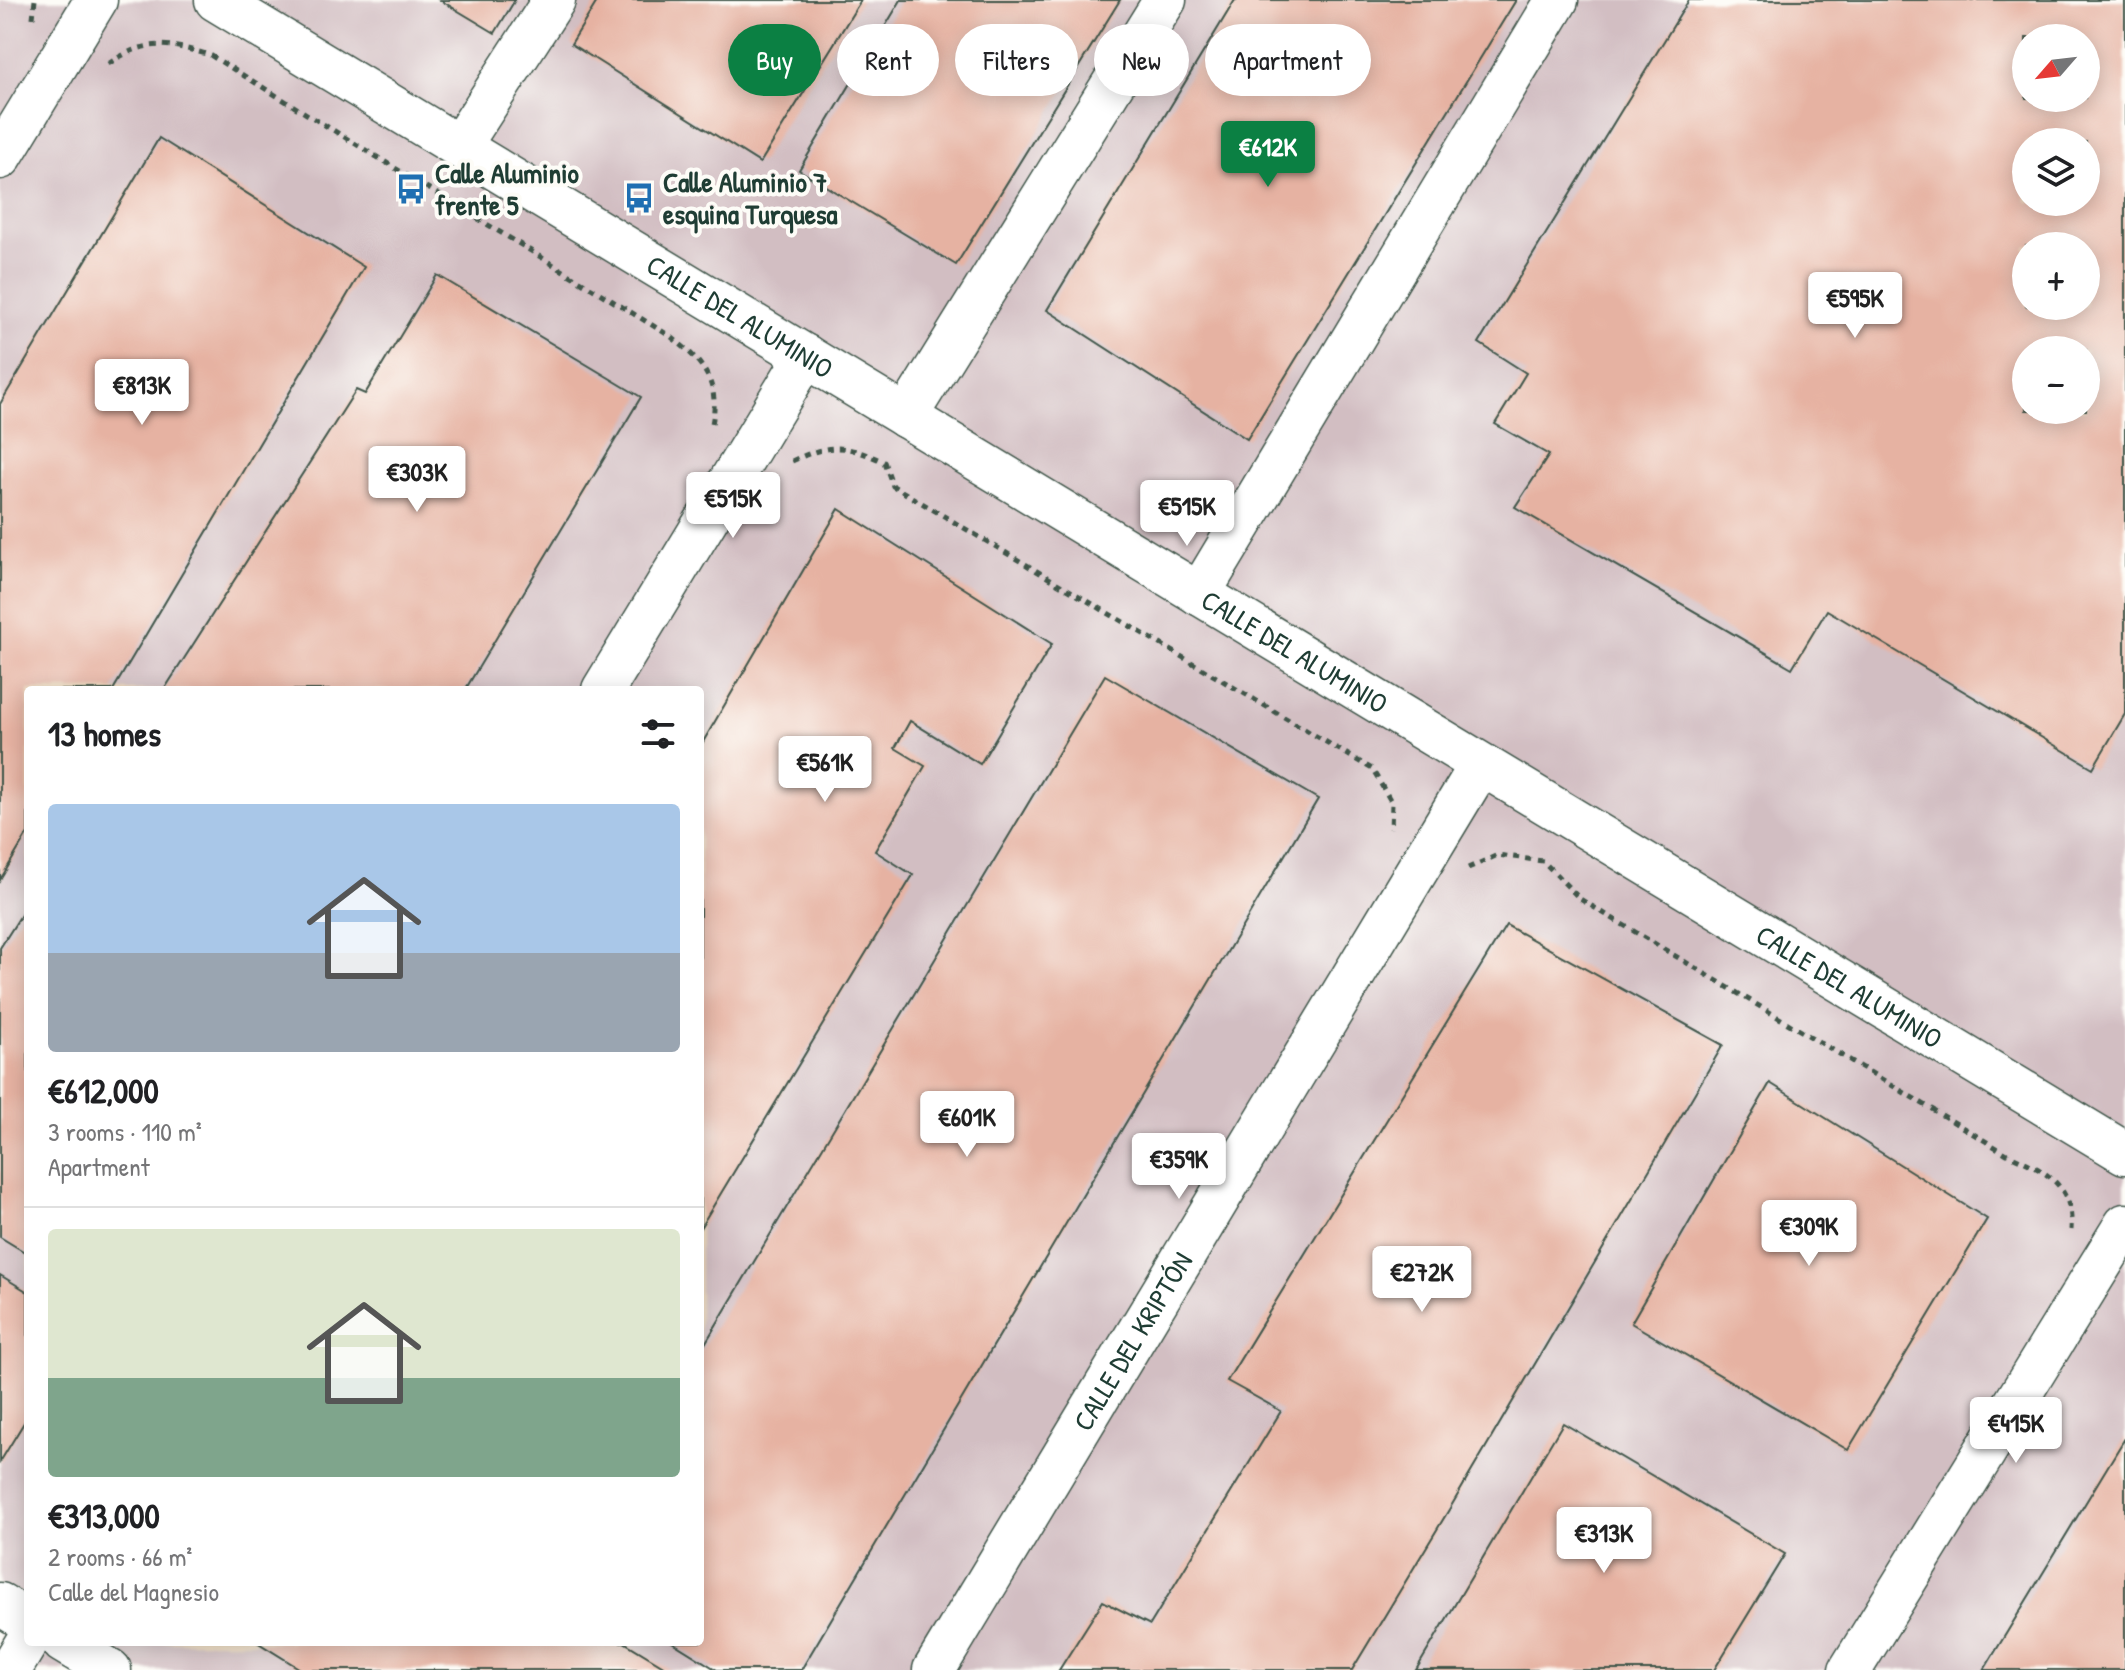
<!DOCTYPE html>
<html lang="en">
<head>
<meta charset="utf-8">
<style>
  body { margin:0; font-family:"Patrick Hand",sans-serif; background:#f2f2f2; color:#202124; height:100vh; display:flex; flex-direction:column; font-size:30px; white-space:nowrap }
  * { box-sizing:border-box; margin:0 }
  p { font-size:26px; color:#757577 }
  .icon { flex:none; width:44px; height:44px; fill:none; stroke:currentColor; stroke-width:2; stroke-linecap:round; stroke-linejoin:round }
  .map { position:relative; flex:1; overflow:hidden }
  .side { position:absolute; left:24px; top:686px; width:680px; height:960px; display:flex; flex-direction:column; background:#fff; border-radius:8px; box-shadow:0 4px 20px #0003 }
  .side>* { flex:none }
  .top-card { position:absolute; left:728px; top:24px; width:760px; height:72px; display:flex; gap:16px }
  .needle { width:52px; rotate:242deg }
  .tools { position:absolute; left:2012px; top:24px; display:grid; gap:16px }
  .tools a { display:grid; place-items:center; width:88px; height:88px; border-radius:50%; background:#fff; box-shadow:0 4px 20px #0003; font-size:40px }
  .price { position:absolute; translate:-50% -68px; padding:0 18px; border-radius:8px; background:#fff; color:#222; font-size:26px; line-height:52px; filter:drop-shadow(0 2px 4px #0008) }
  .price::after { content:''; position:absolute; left:50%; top:48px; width:24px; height:18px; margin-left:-12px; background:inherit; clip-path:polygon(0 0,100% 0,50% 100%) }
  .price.current { background:#0b8043; color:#fff }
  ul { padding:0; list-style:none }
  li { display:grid; align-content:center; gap:16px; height:424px; padding:0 24px }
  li+li { border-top:2px solid #e0e0e0 }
  li span { display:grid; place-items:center; height:248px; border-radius:8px; color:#555 }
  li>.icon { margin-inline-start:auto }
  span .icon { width:144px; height:144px; fill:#fffc; stroke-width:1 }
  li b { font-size:34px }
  h2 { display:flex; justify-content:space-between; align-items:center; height:96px; padding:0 24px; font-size:34px }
  .chip { padding:0 28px; border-radius:36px; background:#fff; box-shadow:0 4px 20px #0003; font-size:28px; line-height:72px }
  .chip.current { background:#0b8043; color:#fff }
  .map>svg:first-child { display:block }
  .industrial { fill:#d2bec2; fill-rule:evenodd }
  .building { fill:#e6b2a2; fill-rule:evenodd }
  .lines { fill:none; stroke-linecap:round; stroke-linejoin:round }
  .minor-casing { stroke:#3f5549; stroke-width:45 }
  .path { stroke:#3f5549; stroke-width:5; stroke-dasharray:6 6; stroke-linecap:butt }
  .minor { stroke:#fff; stroke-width:42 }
  .labels { text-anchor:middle; stroke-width:8; stroke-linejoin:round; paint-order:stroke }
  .poi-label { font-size:28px; font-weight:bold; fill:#1f3d34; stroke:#fdfcf7; text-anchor:start }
  .street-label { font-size:28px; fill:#1f3d34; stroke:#fdfcf7 }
</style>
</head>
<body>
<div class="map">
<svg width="2125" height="1670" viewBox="0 0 2125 1670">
  <rect width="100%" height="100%" fill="#fdfcf7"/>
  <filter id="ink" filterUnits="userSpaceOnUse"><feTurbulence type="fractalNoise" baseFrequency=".0125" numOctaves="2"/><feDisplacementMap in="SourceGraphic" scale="16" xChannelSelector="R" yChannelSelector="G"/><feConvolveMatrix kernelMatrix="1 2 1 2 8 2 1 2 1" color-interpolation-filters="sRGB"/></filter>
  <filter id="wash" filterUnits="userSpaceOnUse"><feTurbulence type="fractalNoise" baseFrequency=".006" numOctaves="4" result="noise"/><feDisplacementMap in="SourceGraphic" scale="32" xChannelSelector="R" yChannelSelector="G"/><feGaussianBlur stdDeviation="1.8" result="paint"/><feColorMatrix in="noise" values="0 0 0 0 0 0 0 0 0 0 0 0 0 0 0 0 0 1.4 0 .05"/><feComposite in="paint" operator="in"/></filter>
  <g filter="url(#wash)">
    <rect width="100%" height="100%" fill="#f2dcbd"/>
    <path class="industrial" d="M0,0H2125V1670H0ZM2026,38H2086V98H2026ZM2026,142H2086V202H2026ZM2026,246H2086V306H2026ZM2026,350H2086V410H2026ZM28,690H700V1642H28Z"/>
    <g id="blocks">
      <g class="building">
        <polygon points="440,0 515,0 495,33"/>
        <polygon points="598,0 861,0 760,163 571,44"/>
        <polygon points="901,0 1120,0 956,265 799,170"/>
        <polygon points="1235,0 1516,0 1247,439 1047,310"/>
        <path d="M1689,0H2125V714L2093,768L1827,610L1792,668L1515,507L1549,455L1495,424L1526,373L1479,343ZM2026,38H2086V98H2026ZM2026,142H2086V202H2026ZM2026,246H2086V306H2026ZM2026,350H2086V410H2026Z"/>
        <polygon points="159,138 364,267 113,690 28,690 28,833 0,880 0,404"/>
        <polygon points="437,275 641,397 465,690 164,690 356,390 365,394"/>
        <polygon points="839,509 1052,644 980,764 910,721 895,748 925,766 875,851 913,875 700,1228 700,747"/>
        <polygon points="1105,675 1318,799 801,1670 717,1670 672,1642 700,1642 700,1352"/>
        <polygon points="28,904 28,1254 0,1237 0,948"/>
        <polygon points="1506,925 1723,1045 1450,1508 1352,1670 1059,1670 1103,1601 1150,1625 1281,1411 1227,1381"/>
        <polygon points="1770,1083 1987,1219 1848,1450 1631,1323"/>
        <polygon points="0,1275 28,1292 28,1416 0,1462"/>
        <polygon points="1563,1423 1785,1554 1714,1670 1416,1670"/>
        <polygon points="2125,1438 2125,1670 1984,1670"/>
        <polygon points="257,1642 624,1642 670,1670 302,1670"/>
      </g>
    </g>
  </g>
  <g filter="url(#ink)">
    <use href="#blocks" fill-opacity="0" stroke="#3f5549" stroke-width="2"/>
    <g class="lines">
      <g class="minor-casing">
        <g id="minor">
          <path id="s1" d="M216,0L2125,1153"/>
          <polyline points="459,147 554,0"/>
          <polyline points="0,158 96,0"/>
          <polyline points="906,417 1165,0"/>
          <polyline points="1199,594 1557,0"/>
          <polyline points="603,690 806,356"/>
          <polyline points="0,1604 28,1621"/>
          <polyline points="63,1642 110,1670"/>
          <polyline points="10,1670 28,1640"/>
          <path id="s2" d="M934,1670L1480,766"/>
          <polyline points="1850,1670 2125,1225"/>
        </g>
      </g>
      <g class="path">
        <polyline points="33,18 35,0"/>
        <path d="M108,64C147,38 167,43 210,55L670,336C703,361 722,384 711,428"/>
        <path d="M792,461C831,443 845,444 884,462L893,486L1372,769L1392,803L1391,829"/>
        <path d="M1468,868L1498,855L1543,861L1580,899L2007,1154C2044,1170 2074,1184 2071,1230"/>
      </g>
      <use href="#minor" class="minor"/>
    </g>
  </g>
  <defs>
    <g id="bus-bare" transform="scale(2.4)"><path d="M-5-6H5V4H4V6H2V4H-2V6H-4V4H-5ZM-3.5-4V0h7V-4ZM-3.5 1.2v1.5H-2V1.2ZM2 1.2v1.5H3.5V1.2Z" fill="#1f6fb2" stroke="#fdfcf7" stroke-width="2.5" paint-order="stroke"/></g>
  </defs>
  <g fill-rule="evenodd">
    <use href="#bus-bare" x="411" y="189"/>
    <use href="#bus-bare" x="639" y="198"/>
  </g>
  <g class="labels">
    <g class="poi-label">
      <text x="435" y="183">Calle Aluminio<tspan x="435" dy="32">frente 5</tspan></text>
      <text x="663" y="192">Calle Aluminio 7<tspan x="663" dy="32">esquina Turquesa</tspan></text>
    </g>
    <g class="street-label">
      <text dy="10" stroke="none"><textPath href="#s1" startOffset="612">CALLE DEL ALUMINIO</textPath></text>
      <text dy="10" stroke="none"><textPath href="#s1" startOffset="1260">CALLE DEL ALUMINIO</textPath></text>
      <text dy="10" stroke="none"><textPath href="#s1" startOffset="1908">CALLE DEL ALUMINIO</textPath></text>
      <text dy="10" stroke="none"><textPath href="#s2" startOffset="384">CALLE DEL KRIPTÓN</textPath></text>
    </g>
  </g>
</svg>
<div class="tools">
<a><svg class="needle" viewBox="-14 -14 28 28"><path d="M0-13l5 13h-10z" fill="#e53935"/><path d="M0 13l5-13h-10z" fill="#757577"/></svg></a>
<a><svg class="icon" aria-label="layers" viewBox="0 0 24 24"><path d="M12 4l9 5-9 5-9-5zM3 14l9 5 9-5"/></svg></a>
<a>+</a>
<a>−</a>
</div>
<b class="price current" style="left:1268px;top:189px">€612K</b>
<b class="price" style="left:1855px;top:340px">€595K</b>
<b class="price" style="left:142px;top:427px">€813K</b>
<b class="price" style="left:417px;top:514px">€303K</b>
<b class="price" style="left:733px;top:540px">€515K</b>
<b class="price" style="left:1187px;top:548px">€515K</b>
<b class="price" style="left:825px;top:804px">€561K</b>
<b class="price" style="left:967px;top:1159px">€601K</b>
<b class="price" style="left:1179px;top:1201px">€359K</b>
<b class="price" style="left:1809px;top:1268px">€309K</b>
<b class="price" style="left:1422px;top:1314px">€272K</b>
<b class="price" style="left:2016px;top:1465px">€415K</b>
<b class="price" style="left:1604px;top:1575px">€313K</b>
<div class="top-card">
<a class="chip current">Buy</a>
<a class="chip">Rent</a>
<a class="chip">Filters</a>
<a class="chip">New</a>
<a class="chip">Apartment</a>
</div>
<section class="side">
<h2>13 homes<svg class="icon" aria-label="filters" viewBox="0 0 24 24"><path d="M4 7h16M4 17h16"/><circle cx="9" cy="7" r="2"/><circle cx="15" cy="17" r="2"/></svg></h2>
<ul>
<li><span style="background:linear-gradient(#a9c7e8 60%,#9aa5b1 0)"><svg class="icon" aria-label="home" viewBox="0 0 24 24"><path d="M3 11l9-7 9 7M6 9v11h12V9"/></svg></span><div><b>€612,000</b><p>3 rooms · 110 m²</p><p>Apartment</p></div></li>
<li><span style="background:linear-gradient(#dfe7d0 60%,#7fa58c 0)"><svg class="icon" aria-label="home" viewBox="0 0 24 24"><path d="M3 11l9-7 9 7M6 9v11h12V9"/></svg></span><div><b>€313,000</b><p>2 rooms · 66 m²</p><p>Calle del Magnesio</p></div></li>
</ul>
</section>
</div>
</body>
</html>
